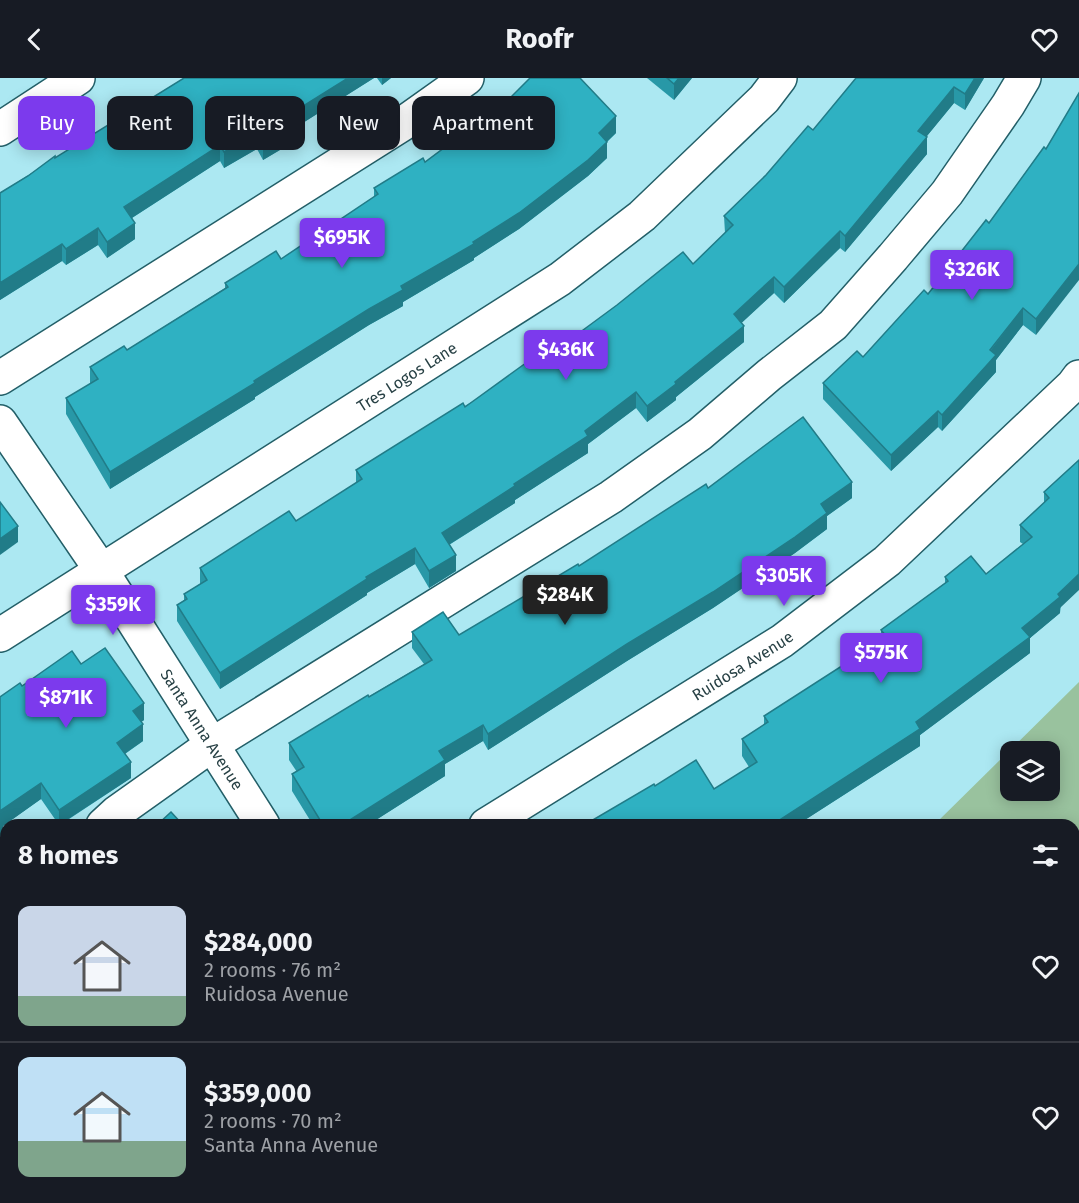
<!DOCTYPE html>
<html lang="en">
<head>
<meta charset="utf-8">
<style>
  body { margin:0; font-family:"Fira Sans",sans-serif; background:#242831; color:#f1f3f6; height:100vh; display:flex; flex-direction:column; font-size:22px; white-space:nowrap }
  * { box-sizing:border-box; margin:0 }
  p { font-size:20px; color:#9ea1a6 }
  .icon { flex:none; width:33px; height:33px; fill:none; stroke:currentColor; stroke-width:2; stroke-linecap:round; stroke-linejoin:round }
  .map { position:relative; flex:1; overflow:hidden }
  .side { position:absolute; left:0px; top:741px; width:1080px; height:384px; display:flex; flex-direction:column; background:#171b24; border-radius:18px 18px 0 0; box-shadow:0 3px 15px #0003 }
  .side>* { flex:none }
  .banner { position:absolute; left:18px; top:18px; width:600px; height:54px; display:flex; gap:12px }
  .fabs { position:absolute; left:1000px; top:663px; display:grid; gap:12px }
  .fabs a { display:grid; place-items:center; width:60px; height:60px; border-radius:12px; background:#171b24; box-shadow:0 3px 15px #0003; font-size:30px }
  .price { position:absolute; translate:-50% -51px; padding:0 14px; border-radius:6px; background:#7c3aed; color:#fff; font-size:20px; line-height:39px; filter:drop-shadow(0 2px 3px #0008) }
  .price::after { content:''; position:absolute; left:50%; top:36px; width:18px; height:14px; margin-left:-9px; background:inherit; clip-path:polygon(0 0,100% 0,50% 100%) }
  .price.active { background:#222; color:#fff }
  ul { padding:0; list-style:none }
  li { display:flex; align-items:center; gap:18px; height:150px; padding:0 18px }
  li+li { border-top:2px solid #363941 }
  li span { display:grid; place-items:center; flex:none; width:168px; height:120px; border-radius:12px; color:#555 }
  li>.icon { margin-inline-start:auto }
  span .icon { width:72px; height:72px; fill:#fffc; stroke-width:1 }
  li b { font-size:26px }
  h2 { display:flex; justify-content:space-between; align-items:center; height:72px; padding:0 18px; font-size:26px }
  .tag { padding:0 21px; border-radius:12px; background:#171b24; box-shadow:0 3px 15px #0003; font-size:21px; line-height:54px }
  .tag.active { background:#7c3aed; color:#fff }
  header { display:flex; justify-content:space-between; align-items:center; height:78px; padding:0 18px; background:#171b24; font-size:27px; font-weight:700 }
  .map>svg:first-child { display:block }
  .green { fill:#99c29e; fill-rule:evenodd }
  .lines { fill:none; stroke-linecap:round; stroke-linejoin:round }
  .minor-casing { stroke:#235f68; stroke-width:36 }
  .minor { stroke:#fff; stroke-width:33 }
  .wall { fill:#2898a7 }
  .shaded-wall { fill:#217c88 }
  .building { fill:#2fb1c2; stroke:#217c88; stroke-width:1.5 }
  .labels { text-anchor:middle; stroke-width:5; stroke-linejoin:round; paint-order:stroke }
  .street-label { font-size:16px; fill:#284145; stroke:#ace8f2 }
</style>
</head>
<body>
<header><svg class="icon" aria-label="back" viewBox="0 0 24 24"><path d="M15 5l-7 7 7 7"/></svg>Roofr<svg class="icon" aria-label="heart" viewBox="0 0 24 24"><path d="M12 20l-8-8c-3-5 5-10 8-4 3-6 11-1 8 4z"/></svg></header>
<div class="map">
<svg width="1079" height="1125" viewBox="0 0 1079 1125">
  <rect width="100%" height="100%" fill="#ace8f2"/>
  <g class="green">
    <path d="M1079,604V814L1074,816V747H934ZM1011,674H1050V712H1011Z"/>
    <polygon points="363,1119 610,1119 607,1125 356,1125"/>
  </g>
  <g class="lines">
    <g class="minor-casing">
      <g id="minor">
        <polyline points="0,51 78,0"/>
        <polyline points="0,300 401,47 467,0"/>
        <path id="s1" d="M0,344L101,492L263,747"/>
        <path id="s2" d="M0,557L560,201L642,138L764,21L780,0"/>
        <polyline points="103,747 116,735 213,666 611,419 700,356 769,297 833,247 893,179 947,115 1008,27 1024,0"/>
        <path id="s3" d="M486,747L782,563L887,483L1073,307L1079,299"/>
        <polyline points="0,854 6,846"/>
        <polyline points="1074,1077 1079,1074"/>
        <polyline points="81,1125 84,1119"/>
        <polyline points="996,1125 1006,1119"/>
      </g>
    </g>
    <use href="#minor" class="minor"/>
  </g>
  <g class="wall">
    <polygon points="184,0 374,0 290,53 290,66 263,82 257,71 224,90 220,83 132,140 135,161 107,180 98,167 66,187 62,183 0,222 0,115 55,80"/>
    <polygon points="377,0 391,0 382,7"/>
    <polygon points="647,0 692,0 674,22"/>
    <polygon points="984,0 965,32 954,25 926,59 927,76 845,174 840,170 784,225 774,215 741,245 744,264 676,319 676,322 647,344 636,330 588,366 588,375 515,422 515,425 449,467 456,493 429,510 415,486 367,515 367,517 220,611 177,543 177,527 184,522 184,516 200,506 200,490 296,443 356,405 356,392 541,283 693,186 725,155 724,138 813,52"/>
    <polygon points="616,55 607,64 607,80 588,98 519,151 474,180 474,182 403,224 403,228 369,247 255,319 255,321 110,411 66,336 66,320 90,306 90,289 127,272 225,210 225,205 281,181 374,119 374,110 425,84"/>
    <polygon points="1044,69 1036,257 1023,247 996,282 996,294 942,353 938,349 891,393 823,321 823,305 863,279 928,216 989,145"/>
    <polygon points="1079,382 1060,535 1030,560 1030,575 920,657 920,668 797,747 586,747 586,746 655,708 714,711 749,689 742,678 742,661 764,647 764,638 881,563 881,552 945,505 945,499 986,496 1023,466 1020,464 1020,447 1044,425 1044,414"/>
    <polygon points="708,410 852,420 827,438 827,451 795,475 713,530 627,583 488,672 483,663 445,686 445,698 368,747 313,747 292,713 292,696 297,694 289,682 289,665 424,586 412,570 412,554 459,557 579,488"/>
    <polygon points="81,586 144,642 141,644 143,663 125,676 131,700 60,747 59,747 41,721 3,748 3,756 0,758 0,619 22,608"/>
    <polygon points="1079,839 1079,998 1074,1001 1074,842"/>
    <polygon points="6,922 6,1119 16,1119 16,1125 0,1125 5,961 0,958 0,931"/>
  </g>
  <g class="shaded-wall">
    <polygon points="348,0 374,0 290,53 290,66 263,82 263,66 284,40"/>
    <polygon points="382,0 391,0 382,7"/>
    <polygon points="679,0 692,0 674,22 674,6"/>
    <polygon points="975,0 984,0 965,32 965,16"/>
    <polygon points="954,9 954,25 918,69 918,53"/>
    <polygon points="616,38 616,55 600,70 607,64 607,80 588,98 519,151 474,180 474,182 403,224 403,228 369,247 255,319 255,321 110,411 110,394 254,303 401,208 473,164 599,55"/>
    <polygon points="257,55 257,71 224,90 224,74"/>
    <polygon points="927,59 927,76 845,174 845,158"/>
    <polygon points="220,67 220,83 124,145 124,129"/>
    <polygon points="135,145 135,161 107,180 107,164"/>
    <polygon points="98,150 98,167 66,187 66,171"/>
    <polygon points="840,153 840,170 784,225 784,209"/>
    <polygon points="62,166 62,183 0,222 0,205"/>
    <polygon points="1079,186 1079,202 1036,257 1036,241"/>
    <polygon points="774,199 774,215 734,252 734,236"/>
    <polygon points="1023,230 1023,247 996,282 996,294 942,353 942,337"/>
    <polygon points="744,248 744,264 676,319 676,322 647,344 647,328 675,304"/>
    <polygon points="636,314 636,330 588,366 588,375 515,422 515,425 442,471 442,455 514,406"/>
    <polygon points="938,333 938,349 891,393 891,377"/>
    <polygon points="852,404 852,420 827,438 827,451 795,475 713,530 627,583 488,672 488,656 821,426"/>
    <polygon points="18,448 18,464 0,477 0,461"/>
    <polygon points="415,470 415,486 367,515 367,517 220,611 220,595 366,499"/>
    <polygon points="456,477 456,493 429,510 429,493"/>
    <polygon points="1079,496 1079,512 1060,530 1060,535 1030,560 1030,575 920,657 920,668 797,747 778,747 778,743 916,644 1022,550"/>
    <polygon points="144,625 144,642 133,650 133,633"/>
    <polygon points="143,646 143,663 117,681 117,665"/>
    <polygon points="483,647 483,663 445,686 445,698 368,747 342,747 439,673"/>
    <polygon points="131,684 131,700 59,747 59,732"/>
    <polygon points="41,705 41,721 3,748 3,756 0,758 0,733"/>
    <polygon points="1079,982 1079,998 1074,1001 1074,985"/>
    <polygon points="14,1119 16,1119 16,1125 12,1125"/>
    <polygon points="260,1119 269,1119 265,1125 258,1125"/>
    <polygon points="848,1119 880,1119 868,1125 837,1125"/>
  </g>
  <g class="building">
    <polygon points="184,0 348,0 284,40 290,50 263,66 257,55 224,74 220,67 124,129 135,145 107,164 98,150 66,171 62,166 0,205 0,115 28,98 55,78 55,80"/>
    <polygon points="530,0 580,0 616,38 599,55 607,64 588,82 519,135 473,164 474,166 401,208 403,212 369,231 254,303 255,305 110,394 66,320 98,301 90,289 124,268 127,272 228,209 225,205 276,173 281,181 378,116 374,110 423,80 425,84 508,22"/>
    <polygon points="667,0 679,0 674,6"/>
    <polygon points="856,0 975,0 965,16 954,9 918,53 927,59 845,158 840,153 784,209 774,199 734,236 744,248 675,304 676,306 647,328 636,314 585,353 588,358 514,406 515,408 442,455 456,477 429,493 415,470 366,499 367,501 220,595 177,527 187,521 184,516 207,502 200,490 289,433 296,443 362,401 356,392 463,325 465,329 537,277 541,283 617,227 683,174 693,186 733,147 724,138 766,97 808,48 813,52"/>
    <polygon points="1079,15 1079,186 1036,241 1023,230 990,272 996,277 942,337 938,333 891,377 823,305 857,273 863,279 924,212 928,216 986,142 989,145 1044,69 1046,71"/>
    <polygon points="803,339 852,404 821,426 827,435 795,459 713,514 627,566 488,656 483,647 439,673 445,682 342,747 323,747 292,696 304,689 289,665 368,617 369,619 432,582 412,554 443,534 459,557 578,486 579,488 706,406 708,410"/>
    <polygon points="1079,382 1079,496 1058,516 1060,519 1022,550 1030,559 916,644 920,651 778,743 780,747 586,747 586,746 654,706 655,708 696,682 714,711 757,684 742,661 768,644 764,638 887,559 881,552 948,503 945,499 971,478 986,496 1032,459 1020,447 1049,420 1044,414"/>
    <polygon points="0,424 18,448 0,461"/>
    <polygon points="105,570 144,625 133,633 143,646 117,665 131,684 59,732 41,705 0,733 0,619 20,605 22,608 72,573 81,586"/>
    <polygon points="171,734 183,747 157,747"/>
    <polygon points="1079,839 1079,861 1074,854 1074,842"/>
    <polygon points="1079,864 1079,982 1074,985 1074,867"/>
    <polygon points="6,922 6,946 0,942 0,931"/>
    <polygon points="6,960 6,1119 14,1119 12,1125 0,1125 0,972"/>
    <polygon points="158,1119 260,1119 258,1125 155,1125"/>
    <polygon points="671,1119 848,1119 837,1125 662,1125"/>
  </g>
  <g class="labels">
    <g class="street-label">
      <text dy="6" stroke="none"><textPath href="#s2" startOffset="482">Tres Logos Lane</textPath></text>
      <text dy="6" stroke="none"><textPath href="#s3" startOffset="302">Ruidosa Avenue</textPath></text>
      <text dy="6" stroke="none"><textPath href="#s1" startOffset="368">Santa Anna Avenue</textPath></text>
    </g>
  </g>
</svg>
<div class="fabs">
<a><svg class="icon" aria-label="layers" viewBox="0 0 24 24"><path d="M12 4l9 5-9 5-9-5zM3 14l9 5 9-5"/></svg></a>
</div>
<b class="price" style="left:342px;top:191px">$695K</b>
<b class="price" style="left:972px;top:223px">$326K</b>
<b class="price" style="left:566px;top:303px">$436K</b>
<b class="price" style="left:784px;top:529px">$305K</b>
<b class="price active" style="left:565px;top:548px">$284K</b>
<b class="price" style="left:113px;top:558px">$359K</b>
<b class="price" style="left:881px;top:606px">$575K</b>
<b class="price" style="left:66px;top:651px">$871K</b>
<div class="banner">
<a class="tag active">Buy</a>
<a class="tag">Rent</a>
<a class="tag">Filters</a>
<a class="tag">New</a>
<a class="tag">Apartment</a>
</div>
<section class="side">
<h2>8 homes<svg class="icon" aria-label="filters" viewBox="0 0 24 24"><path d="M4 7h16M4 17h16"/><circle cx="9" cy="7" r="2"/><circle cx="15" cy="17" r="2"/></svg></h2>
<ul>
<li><span style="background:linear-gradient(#c9d6e8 75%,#7fa58c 0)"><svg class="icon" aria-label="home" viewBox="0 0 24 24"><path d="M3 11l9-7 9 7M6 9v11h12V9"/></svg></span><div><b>$284,000</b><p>2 rooms · 76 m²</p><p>Ruidosa Avenue</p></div><svg class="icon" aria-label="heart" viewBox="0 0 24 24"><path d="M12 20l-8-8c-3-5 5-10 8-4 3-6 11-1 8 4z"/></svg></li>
<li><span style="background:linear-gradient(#bfe0f5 70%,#7fa58c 0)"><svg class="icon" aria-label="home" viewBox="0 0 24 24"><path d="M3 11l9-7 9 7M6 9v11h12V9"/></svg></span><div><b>$359,000</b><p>2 rooms · 70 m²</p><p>Santa Anna Avenue</p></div><svg class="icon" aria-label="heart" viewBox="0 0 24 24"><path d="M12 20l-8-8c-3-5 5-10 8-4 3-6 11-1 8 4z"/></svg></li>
</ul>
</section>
</div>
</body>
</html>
